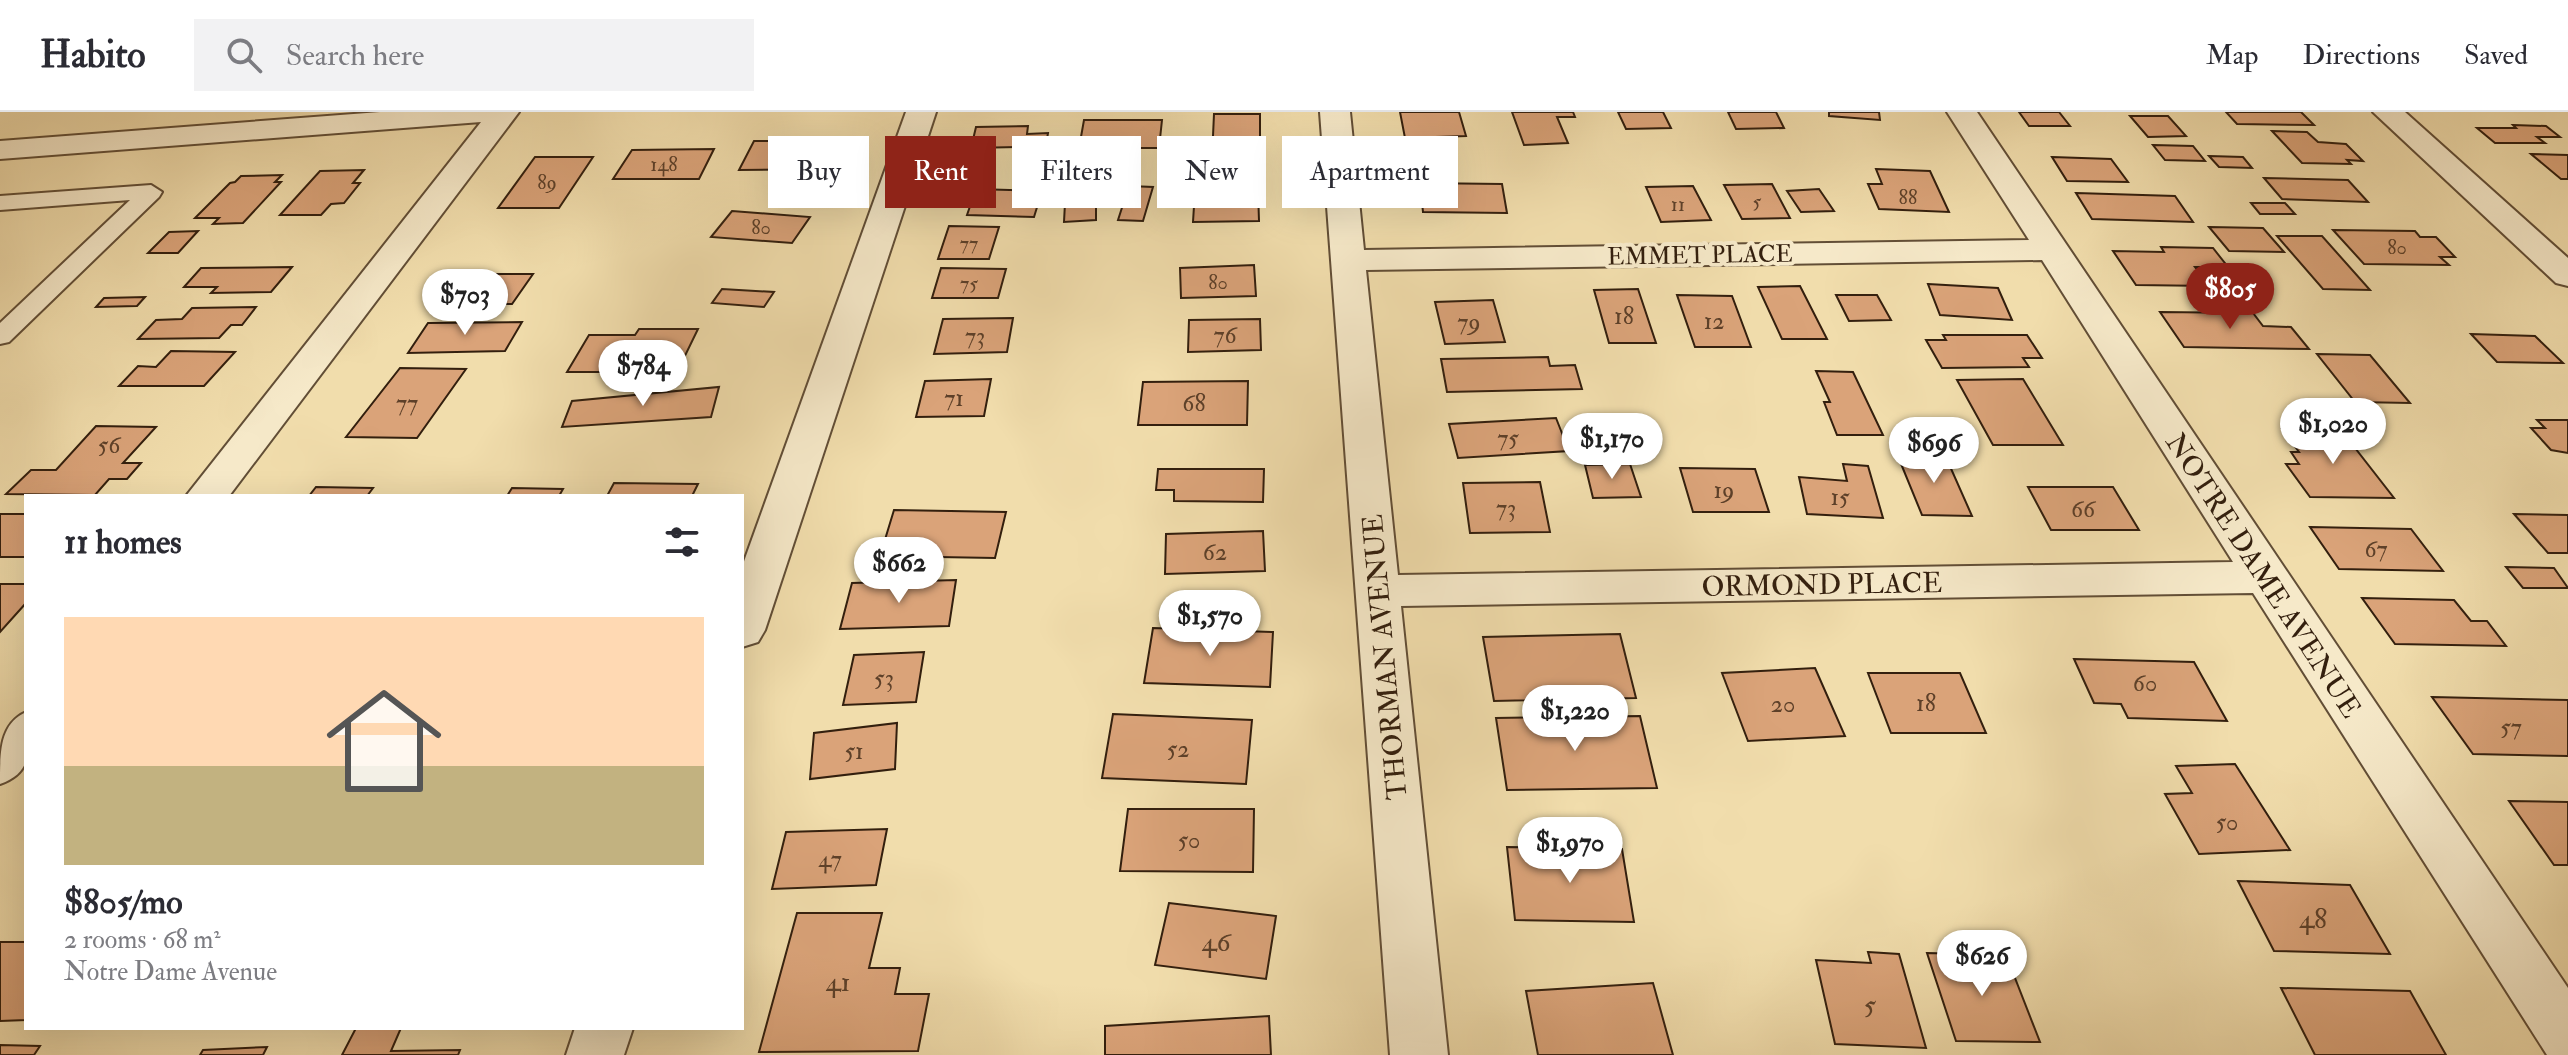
<!DOCTYPE html>
<html lang="en">
<head>
<meta charset="utf-8">
<style>
  body { margin:0; font-family:"IM FELL Double Pica",serif; background:#f2f2f3; color:#2b2b33; height:100vh; display:flex; flex-direction:column; font-size:30px; white-space:nowrap }
  * { box-sizing:border-box; margin:0 }
  p { font-size:26px; color:#7c7c81 }
  .icon { flex:none; width:44px; height:44px; fill:none; stroke:currentColor; stroke-width:2; stroke-linecap:round; stroke-linejoin:round }
  .map { position:relative; flex:1; overflow:hidden }
  .side { position:absolute; left:24px; top:382px; width:720px; height:536px; display:flex; flex-direction:column; background:#fff; border-radius:0px; box-shadow:0 8px 32px #0002 }
  .side>* { flex:none }
  .banner { position:absolute; left:768px; top:24px; width:760px; height:72px; display:flex; gap:16px }
  .price { position:absolute; translate:-50% -68px; padding:0 18px; border-radius:28px; background:#fff; color:#222; font-size:26px; line-height:52px; filter:drop-shadow(0 2px 4px #0008) }
  .price::after { content:''; position:absolute; left:50%; top:48px; width:24px; height:18px; margin-left:-12px; background:inherit; clip-path:polygon(0 0,100% 0,50% 100%) }
  .price.on { background:#8f2418; color:#fff }
  ul { padding:0; list-style:none }
  li { display:grid; align-content:center; gap:16px; height:424px; padding:0 40px }
  li+li { border-top:2px solid #e1e1e2 }
  li span { display:grid; place-items:center; height:248px; border-radius:0px; color:#555 }
  li>.icon { margin-inline-start:auto }
  span .icon { width:144px; height:144px; fill:#fffc; stroke-width:1 }
  li b { font-size:34px }
  h2 { display:flex; justify-content:space-between; align-items:center; height:96px; padding:0 40px; font-size:34px }
  .pill { padding:0 28px; border-radius:0px; background:#fff; box-shadow:0 8px 32px #0002; font-size:28px; line-height:72px }
  .pill.on { background:#8f2418; color:#fff }
  header { display:flex; align-items:center; gap:48px; box-sizing:border-box; height:112px; padding:0 40px; background:#fff; border-bottom:2px solid #e1e1e2 }
  header strong { font-size:38px }
  nav { display:flex; gap:44px; margin-inline-start:auto; font-size:28px }
  .search { width:560px; height:72px; background:#f2f2f3; display:flex; align-items:center; gap:20px; box-sizing:border-box; padding:0 28px; border-radius:0px; color:#7c7c81; font-size:30px }
  .map>svg:first-child { display:block }
  .building { fill:#daa379; stroke:#331f0e; stroke-width:2 }
  .lines { fill:none; stroke-linecap:round; stroke-linejoin:round }
  .service-casing { stroke:#624e36; stroke-width:4 }
  .minor-casing { stroke:#624e36; stroke-width:4 }
  .service { fill:#f6e9c9; fill-rule:evenodd }
  .minor { fill:#f6e9c9; fill-rule:evenodd }
  .labels { text-anchor:middle; stroke-width:8; stroke-linejoin:round; paint-order:stroke }
  .far-number-label { font-size:20px; fill:#5d4029 }
  .far-street-label { font-size:24px; fill:#331f0e; stroke:#f6e9c9 }
  .number-label { font-size:24px; fill:#5d4029 }
  .street-label { font-size:28px; fill:#331f0e; stroke:#f6e9c9 }
  .near-number-label { font-size:28px; fill:#5d4029 }
</style>
</head>
<body>
<header>
<strong>Habito</strong>
<div class="search"><svg class="icon" aria-label="search" viewBox="0 0 24 24"><circle cx="10" cy="10" r="6"/><path d="M15 15l6 6"/></svg>Search here</div>
<nav><a>Map</a><a>Directions</a><a>Saved</a></nav>
</header>
<div class="map">
<svg width="2568" height="943" viewBox="0 0 2568 943">
  <rect width="100%" height="100%" fill="#f1ddac"/>
  <filter id="stains"><feTurbulence type="fractalNoise" baseFrequency=".0025" numOctaves="4"/><feColorMatrix values="0 0 0 0 .2 0 0 0 0 .09 0 0 0 0 .02 0 0 0 .5 -.17"/></filter>
  <radialGradient id="worn" r=".72"><stop offset=".6" stop-color="#630" stop-opacity="0"/><stop offset="1" stop-color="#630" stop-opacity=".3"/></radialGradient>
  <g class="building">
    <polygon points="1400,0 1459,0 1466,24 1405,26"/>
    <polygon points="1512,0 1573,0 1575,5 1557,5 1568,31 1524,33"/>
    <polygon points="1618,0 1663,0 1671,16 1626,17"/>
    <polygon points="1728,0 1776,0 1784,16 1736,17"/>
    <polygon points="1829,0 1879,0 1880,8 1829,4"/>
    <polygon points="2019,0 2059,0 2070,14 2029,14"/>
    <polygon points="2226,0 2301,0 2314,13 2237,12"/>
    <polygon points="1214,2 1260,2 1260,46 1212,46"/>
    <polygon points="2130,4 2168,4 2186,24 2148,25"/>
    <polygon points="1084,8 1162,8 1159,36 1079,36"/>
    <polygon points="2513,13 2546,14 2560,25 2537,25 2545,31 2495,31 2477,16 2516,16"/>
    <polygon points="1028,14 1027,22 1048,21 1045,39 1021,40 1021,35 971,36 976,15"/>
    <polygon points="2272,19 2307,20 2318,30 2346,32 2363,49 2347,48 2351,52 2302,51"/>
    <polygon points="754,29 837,29 825,57 739,58"/>
    <polygon points="2153,33 2193,34 2205,49 2165,48"/>
    <polygon points="714,37 699,67 613,67 632,38"/>
    <polygon points="1431,39 1438,55 1405,58 1397,42"/>
    <polygon points="2531,42 2568,43 2568,67 2561,67"/>
    <polygon points="2209,44 2243,45 2252,56 2219,55"/>
    <polygon points="535,45 593,45 559,96 498,96"/>
    <polygon points="2052,45 2111,47 2128,70 2067,69"/>
    <polygon points="1876,57 1930,59 1949,100 1879,97 1868,72 1882,72"/>
    <polygon points="364,58 353,71 360,71 344,91 331,92 321,103 280,103 320,59"/>
    <polygon points="282,63 275,70 281,70 243,111 213,112 219,106 195,106 230,71 235,70 241,64"/>
    <polygon points="2264,66 2348,68 2368,90 2282,87"/>
    <polygon points="1420,71 1502,72 1507,101 1423,100"/>
    <polygon points="1772,72 1790,106 1742,107 1724,73"/>
    <polygon points="1129,74 1153,75 1143,109 1118,108"/>
    <polygon points="1693,74 1711,108 1661,110 1646,75"/>
    <polygon points="976,77 1042,79 1034,105 967,103"/>
    <polygon points="1819,77 1834,99 1801,100 1787,79"/>
    <polygon points="1195,78 1258,78 1259,109 1193,110"/>
    <polygon points="2076,81 2175,84 2193,110 2092,107"/>
    <polygon points="1096,90 1096,108 1064,110 1065,91"/>
    <polygon points="2251,91 2285,91 2295,102 2260,102"/>
    <polygon points="732,99 810,105 792,131 711,125"/>
    <polygon points="949,114 999,115 989,147 938,147"/>
    <polygon points="2209,115 2263,116 2284,140 2229,139"/>
    <polygon points="2333,118 2415,119 2420,125 2436,125 2455,145 2440,145 2449,153 2364,152"/>
    <polygon points="198,119 178,141 148,141 169,120"/>
    <polygon points="2277,124 2322,124 2370,178 2323,177"/>
    <polygon points="2161,135 2213,136 2228,155 2195,155 2210,174 2136,173 2113,139 2164,140"/>
    <polygon points="1254,153 1256,184 1181,186 1180,156"/>
    <polygon points="292,155 271,180 211,181 217,175 184,175 201,156"/>
    <polygon points="941,156 1006,157 998,186 932,186"/>
    <polygon points="453,162 533,162 512,192 431,192"/>
    <polygon points="1928,172 1998,176 2012,208 1940,203"/>
    <polygon points="1800,174 1827,227 1782,227 1758,175"/>
    <polygon points="722,177 774,180 764,195 712,191"/>
    <polygon points="1638,177 1656,231 1609,231 1594,178"/>
    <polygon points="1677,183 1732,184 1751,235 1695,235"/>
    <polygon points="1836,183 1877,183 1891,208 1849,209"/>
    <polygon points="145,185 137,194 96,195 104,186"/>
    <polygon points="1493,188 1505,230 1445,232 1435,190"/>
    <polygon points="256,195 242,213 231,213 219,226 138,227 156,208 182,207 192,196"/>
    <polygon points="2160,200 2253,201 2263,214 2291,215 2309,237 2184,235"/>
    <polygon points="1013,206 1007,240 934,242 943,207"/>
    <polygon points="1260,207 1261,238 1188,240 1189,208"/>
    <polygon points="522,210 505,239 408,241 428,211"/>
    <polygon points="639,217 698,217 680,254 616,255 612,260 567,260 589,223 635,223"/>
    <polygon points="2471,222 2535,224 2563,251 2497,250"/>
    <polygon points="1943,223 2027,223 2042,246 2023,246 2029,255 1942,256 1926,228 1946,228"/>
    <polygon points="171,239 235,240 204,274 119,274 138,254 156,255"/>
    <polygon points="2317,242 2370,243 2410,291 2355,290"/>
    <polygon points="1548,245 1550,254 1575,253 1582,277 1447,280 1441,247"/>
    <polygon points="400,256 466,257 417,326 346,325"/>
    <polygon points="1816,259 1853,260 1883,323 1837,323 1824,290 1830,290"/>
    <polygon points="991,267 984,304 916,305 925,269"/>
    <polygon points="2023,267 2063,333 1993,333 1957,268"/>
    <polygon points="1248,269 1247,313 1138,313 1143,270"/>
    <polygon points="719,275 711,305 562,315 572,289"/>
    <polygon points="1556,306 1569,339 1458,346 1449,312"/>
    <polygon points="2537,308 2568,308 2568,341 2551,338 2531,316 2545,316"/>
    <polygon points="96,314 156,315 123,351 141,351 127,367 109,367 95,383 6,382 31,358 56,358"/>
    <polygon points="2282,317 2341,318 2394,386 2310,385 2286,352 2299,352 2291,340 2299,340"/>
    <polygon points="1897,342 1945,343 1972,404 1922,403"/>
    <polygon points="1630,352 1641,385 1593,386 1585,353"/>
    <polygon points="1843,352 1868,354 1883,406 1807,402 1799,365 1847,369"/>
    <polygon points="1680,356 1755,357 1769,400 1693,400"/>
    <polygon points="1158,357 1264,357 1263,390 1174,389 1174,378 1156,378"/>
    <polygon points="1540,370 1550,420 1470,421 1463,371"/>
    <polygon points="614,371 698,372 692,384 607,384"/>
    <polygon points="316,375 373,376 367,384 309,384"/>
    <polygon points="2028,375 2113,375 2139,418 2051,418"/>
    <polygon points="512,376 563,377 559,384 507,384"/>
    <polygon points="894,398 1006,400 995,446 880,444"/>
    <rect x="0" y="402" width="26" height="43"/>
    <polygon points="2514,402 2568,403 2568,441 2548,441"/>
    <polygon points="2310,415 2411,417 2443,459 2339,457"/>
    <polygon points="1263,419 1265,459 1165,462 1166,422"/>
    <polygon points="2506,455 2554,456 2568,476 2523,476"/>
    <polygon points="956,468 949,514 840,517 852,471"/>
    <polygon points="0,472 26,472 26,491 0,520"/>
    <polygon points="2362,486 2454,488 2471,509 2487,509 2506,534 2395,532"/>
    <polygon points="1153,516 1273,520 1270,575 1144,571"/>
    <polygon points="1620,522 1636,586 1494,589 1483,525"/>
    <polygon points="924,540 916,590 843,593 854,543"/>
    <polygon points="2074,547 2194,550 2227,609 2128,606 2121,592 2094,591"/>
    <polygon points="1815,556 1845,624 1748,629 1722,561"/>
    <polygon points="1868,561 1960,561 1986,621 1891,621"/>
    <polygon points="2432,585 2568,588 2568,644 2473,642"/>
    <polygon points="1113,602 1252,608 1246,672 1102,666"/>
    <polygon points="1640,604 1657,676 1507,678 1496,606"/>
    <polygon points="897,611 895,657 810,667 814,621"/>
    <polygon points="2235,652 2290,738 2199,742 2165,682 2192,681 2176,654"/>
    <polygon points="2509,689 2568,690 2568,753 2554,753"/>
    <polygon points="1128,697 1254,697 1253,760 1120,759"/>
    <polygon points="887,717 876,773 772,777 786,720"/>
    <polygon points="1507,735 1622,737 1634,810 1515,808"/>
    <polygon points="2238,769 2350,773 2390,842 2274,839"/>
    <polygon points="1169,791 1276,804 1266,867 1155,853"/>
    <polygon points="797,801 882,801 869,856 900,856 895,882 929,882 918,939 759,940"/>
    <polygon points="0,830 26,830 26,908 0,909"/>
    <polygon points="1868,840 1899,842 1926,936 1835,932 1816,848 1871,851"/>
    <polygon points="1927,841 2006,843 2040,930 1956,929"/>
    <polygon points="1653,871 1673,943 1538,943 1526,879"/>
    <polygon points="2281,876 2410,879 2446,943 2315,943"/>
    <polygon points="1269,904 1271,943 1105,943 1105,914"/>
    <polygon points="356,916 401,916 391,939 460,938 458,943 342,943"/>
    <polygon points="0,933 40,934 34,943 0,943"/>
    <polygon points="267,935 263,943 200,943 203,938"/>
  </g>
  <g class="lines">
    <g class="service-casing">
      <polygon id="service" points="151,73 162,80 159,85 9,230 0,232 0,211 130,88 0,98 0,84"/>
    </g>
    <g class="minor-casing">
      <g id="minor">
        <polygon points="380,0 519,0 229,384 186,384 481,10 0,47 0,29"/>
        <polygon points="906,0 936,0 765,518 758,530 742,535 742,455"/>
        <path d="M1320,0H1350L1364,138L2029,128L1947,0H1977L2568,876V943H2547L2253,481L1401,494L1448,943H1390ZM2042,148L2233,450L1398,463L1366,158Z"/>
        <polygon points="2373,0 2405,0 2568,146 2568,174 2556,171"/>
        <path d="M26,600C26,634 37,659 0,672C0,639 0,612 26,600Z"/>
        <polygon points="575,916 633,916 624,943 566,943"/>
      </g>
    </g>
    <use href="#service" class="service"/>
    <use href="#minor" class="minor"/>
  </g>
  <g class="labels">
    <g class="far-number-label">
      <text x="664" y="59">148</text>
      <text x="547" y="77">89</text>
      <text x="1908" y="92">88</text>
      <text x="1757" y="96">5</text>
      <text x="1678" y="99">11</text>
      <text x="761" y="122">80</text>
      <text x="969" y="138">77</text>
      <text x="2397" y="142">80</text>
      <text x="1218" y="177">80</text>
      <text x="969" y="178">75</text>
    </g>
    <g class="far-street-label">
      <text transform="translate(1700 143) rotate(-1)" y="8">EMMET PLACE</text>
    </g>
    <g class="number-label">
      <text x="1624" y="212">18</text>
      <text x="1714" y="217">12</text>
      <text x="1469" y="218">79</text>
      <text x="1225" y="231">76</text>
      <text x="975" y="232">73</text>
      <text x="954" y="294">71</text>
      <text x="407" y="299">77</text>
      <text x="1194" y="299">68</text>
      <text x="1508" y="334">75</text>
      <text x="109" y="341">56</text>
      <text x="1724" y="386">19</text>
      <text x="1840" y="393">15</text>
      <text x="1506" y="404">73</text>
      <text x="2083" y="405">66</text>
      <text x="2376" y="445">67</text>
      <text x="1215" y="448">62</text>
      <text x="884" y="574">53</text>
      <text x="2145" y="579">60</text>
      <text x="1926" y="599">18</text>
      <text x="1783" y="600">20</text>
      <text x="2511" y="623">57</text>
      <text x="1178" y="645">52</text>
      <text x="854" y="647">51</text>
      <text x="2227" y="718">50</text>
      <text x="1189" y="736">50</text>
      <text x="830" y="755">47</text>
    </g>
    <g class="street-label">
      <text transform="translate(2264 463) rotate(57)" y="10">NOTRE DAME AVENUE</text>
      <text transform="translate(1822 472) rotate(-1)" y="10">ORMOND PLACE</text>
      <text transform="translate(1384 545) rotate(-95)" y="10">THORMAN AVENUE</text>
    </g>
    <g class="near-number-label">
      <text x="2313" y="816">48</text>
      <text x="1216" y="839">46</text>
      <text x="838" y="879">41</text>
      <text x="1870" y="902">5</text>
    </g>
  </g>
  <rect width="100%" height="100%" filter="url(#stains)"/>
  <rect width="100%" height="100%" fill="url(#worn)"/>
</svg>
<b class="price on" style="left:2230px;top:219px">$805</b>
<b class="price" style="left:465px;top:225px">$703</b>
<b class="price" style="left:643px;top:296px">$784</b>
<b class="price" style="left:2333px;top:354px">$1,020</b>
<b class="price" style="left:1612px;top:369px">$1,170</b>
<b class="price" style="left:1934px;top:373px">$696</b>
<b class="price" style="left:899px;top:493px">$662</b>
<b class="price" style="left:1210px;top:546px">$1,570</b>
<b class="price" style="left:1575px;top:641px">$1,220</b>
<b class="price" style="left:1570px;top:773px">$1,970</b>
<b class="price" style="left:1982px;top:886px">$626</b>
<div class="banner">
<a class="pill">Buy</a>
<a class="pill on">Rent</a>
<a class="pill">Filters</a>
<a class="pill">New</a>
<a class="pill">Apartment</a>
</div>
<section class="side">
<h2>11 homes<svg class="icon" aria-label="filters" viewBox="0 0 24 24"><path d="M4 7h16M4 17h16"/><circle cx="9" cy="7" r="2"/><circle cx="15" cy="17" r="2"/></svg></h2>
<ul>
<li><span style="background:linear-gradient(#ffd9b3 60%,#c2b280 0)"><svg class="icon" aria-label="home" viewBox="0 0 24 24"><path d="M3 11l9-7 9 7M6 9v11h12V9"/></svg></span><div><b>$805/mo</b><p>2 rooms · 68 m²</p><p>Notre Dame Avenue</p></div></li>
</ul>
</section>
</div>
</body>
</html>
